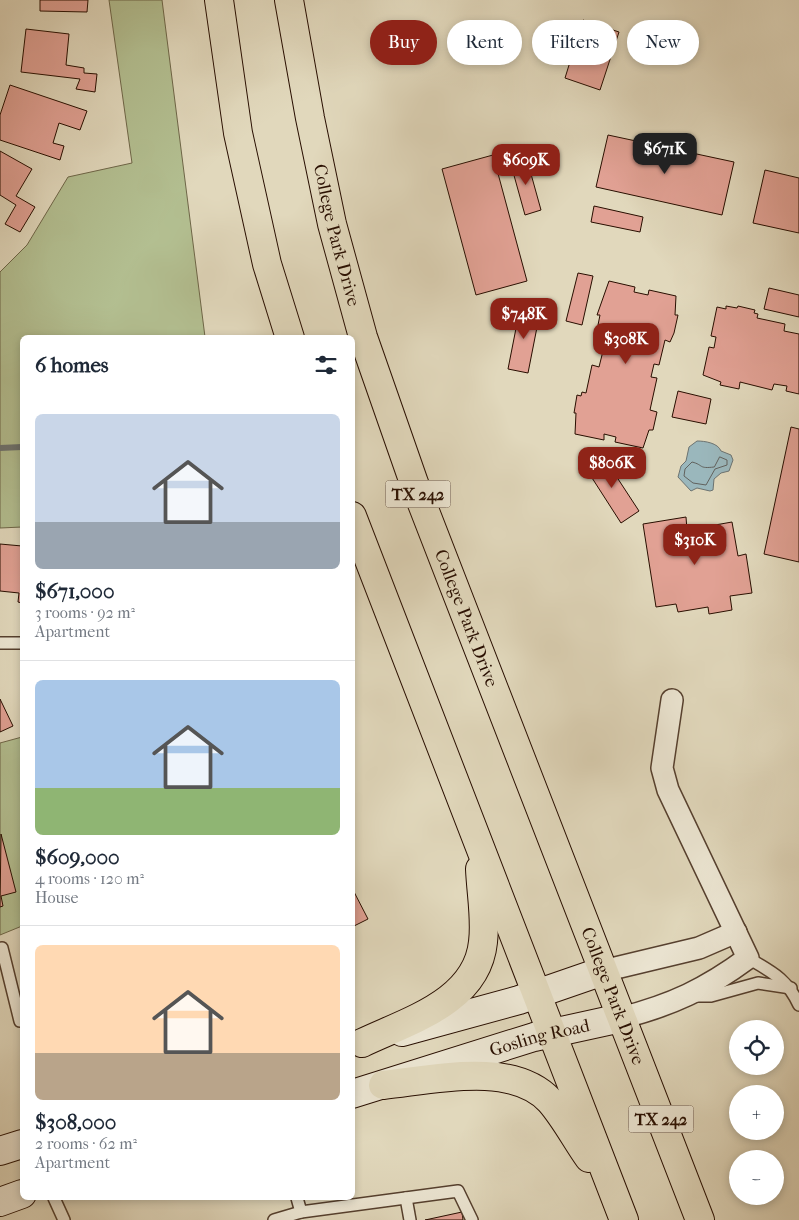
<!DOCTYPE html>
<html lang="en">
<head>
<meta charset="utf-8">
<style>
  body { margin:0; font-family:"IM FELL French Canon",serif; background:#f6f6f7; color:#1f2937; height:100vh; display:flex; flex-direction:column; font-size:19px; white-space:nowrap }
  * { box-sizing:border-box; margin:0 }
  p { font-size:16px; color:#747a83 }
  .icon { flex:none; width:28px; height:28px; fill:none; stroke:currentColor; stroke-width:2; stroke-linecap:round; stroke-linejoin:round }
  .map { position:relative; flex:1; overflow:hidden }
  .panel { position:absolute; left:20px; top:335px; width:335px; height:865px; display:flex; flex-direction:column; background:#fff; border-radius:8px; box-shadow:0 2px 8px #0003 }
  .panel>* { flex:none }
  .guide { position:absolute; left:370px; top:20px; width:354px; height:45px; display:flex; gap:10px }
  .buttons { position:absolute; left:729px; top:1020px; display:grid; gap:10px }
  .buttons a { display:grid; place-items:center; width:55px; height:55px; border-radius:50%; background:#fff; box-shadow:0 2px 8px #0003; font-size:25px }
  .price { position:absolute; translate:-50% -42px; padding:0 11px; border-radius:10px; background:#8f2418; color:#fff; font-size:16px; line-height:32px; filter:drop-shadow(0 1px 2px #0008) }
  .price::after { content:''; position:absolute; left:50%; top:30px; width:15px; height:11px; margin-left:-8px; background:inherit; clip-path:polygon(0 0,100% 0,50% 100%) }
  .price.active { background:#222; color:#fff }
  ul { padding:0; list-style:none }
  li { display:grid; align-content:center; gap:10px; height:265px; padding:0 15px }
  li+li { border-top:1px solid #e0e1e3 }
  li span { display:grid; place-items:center; height:155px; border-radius:8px; color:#555 }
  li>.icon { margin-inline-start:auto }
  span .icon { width:90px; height:90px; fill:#fffc; stroke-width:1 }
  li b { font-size:21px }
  h2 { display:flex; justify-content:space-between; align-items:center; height:60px; padding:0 15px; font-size:21px }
  .pill { padding:0 18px; border-radius:22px; background:#fff; box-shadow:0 2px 8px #0003; font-size:18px; line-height:45px }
  .pill.active { background:#8f2418; color:#fff }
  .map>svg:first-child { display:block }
  .green { fill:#b3bf91; stroke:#6e6648 }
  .water { fill:#9ab7bc; stroke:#6c7371 }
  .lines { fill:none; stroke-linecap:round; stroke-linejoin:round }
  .shore { stroke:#61625e; stroke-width:1 }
  .stream { stroke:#6c7371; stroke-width:6 }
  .building { fill:#e1a194; stroke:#280e00 }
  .service-casing { stroke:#56402f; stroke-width:14 }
  .minor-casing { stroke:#56402f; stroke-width:24 }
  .secondary-casing { stroke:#280e00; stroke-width:30 }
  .primary-casing { stroke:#280e00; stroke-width:30 }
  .service { stroke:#ece6d3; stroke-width:11 }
  .minor { stroke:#ece6d3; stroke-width:21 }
  .secondary { stroke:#ece6d3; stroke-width:28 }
  .primary { stroke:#e1d8bc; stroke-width:28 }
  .labels { text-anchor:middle; stroke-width:5; stroke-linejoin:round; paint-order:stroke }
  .shield { fill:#ece6d3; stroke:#634f3f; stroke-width:1 }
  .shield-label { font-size:16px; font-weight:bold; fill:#280e00 }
  .street-label { font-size:18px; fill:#280e00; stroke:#ece6d3 }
</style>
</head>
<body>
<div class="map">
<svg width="799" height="1220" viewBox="0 0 799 1220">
  <rect width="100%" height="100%" fill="#e1d8bc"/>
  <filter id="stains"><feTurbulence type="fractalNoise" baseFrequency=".004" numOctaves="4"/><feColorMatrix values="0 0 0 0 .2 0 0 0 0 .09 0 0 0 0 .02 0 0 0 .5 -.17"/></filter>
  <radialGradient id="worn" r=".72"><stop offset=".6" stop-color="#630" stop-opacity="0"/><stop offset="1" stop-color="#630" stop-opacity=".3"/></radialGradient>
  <g class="green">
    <polygon points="109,0 162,0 205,337 22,338 22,527 0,528 0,272 27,245 68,177 132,163"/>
    <polygon points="22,737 22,926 0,935 0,743"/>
  </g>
  <path class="water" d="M697,441C705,441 718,443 721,451L731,455L733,460L729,471L721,473L714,479L713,490L710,491L697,488L691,491L678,477L681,466L686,461L689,447Z"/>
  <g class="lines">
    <path class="shore" d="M720,457L727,460V465L715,469L706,485L693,483L684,476L685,469L692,462C704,465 698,469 714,467Z"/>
    <polyline class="stream" points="0,448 22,447"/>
  </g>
  <g class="building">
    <polygon points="40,0 88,0 87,12 40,11"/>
    <polygon points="583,20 619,32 600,90 565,78"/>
    <polygon points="26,29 69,34 66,65 84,68 84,73 97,74 95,92 76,89 80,79 21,72"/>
    <polygon points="10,85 87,111 80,130 59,123 53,143 64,146 60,160 0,140 0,115"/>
    <polygon points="608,135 734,162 722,215 596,187"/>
    <polygon points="0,151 32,169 16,196 35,207 20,232 5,224 16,205 0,195"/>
    <polygon points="493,155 527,281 476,295 442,169"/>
    <polygon points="526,156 541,210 525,215 510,161"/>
    <polygon points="765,170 799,178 799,233 753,223"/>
    <polygon points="594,206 643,217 640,232 591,222"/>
    <polygon points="578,273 593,276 582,325 566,321"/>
    <polygon points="609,281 635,287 634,292 648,295 649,290 676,296 675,315 678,315 674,333 670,342 665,340 659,365 654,364 651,377 657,378 650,410 657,412 653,430 649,430 643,448 615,442 616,437 604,434 604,440 575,434 576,413 574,413 577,395 581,396 582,392 586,393 592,365 599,367 603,351 595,349 600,326 598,325 600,315 597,315"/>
    <polygon points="769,288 799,295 799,317 764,309"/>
    <polygon points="726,306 737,308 738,306 755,310 754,313 758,314 757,318 785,324 784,331 799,334 799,394 786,391 787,386 774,384 772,390 740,382 739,389 720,385 721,382 703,375 709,347 714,348 716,337 711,336 717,307 726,309"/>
    <polygon points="520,308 540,312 528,373 508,369"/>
    <polygon points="678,391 711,399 706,424 672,417"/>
    <polygon points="791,427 799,429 799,562 764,554"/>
    <polygon points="603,456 639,511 621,523 585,467"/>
    <polygon points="686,517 687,530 732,522 738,556 746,554 752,593 730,596 732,610 709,614 708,607 678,612 676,604 656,607 643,524"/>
    <polygon points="0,544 22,546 22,603 18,602 19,593 0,591"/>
    <polygon points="0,699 13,726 0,732"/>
    <polygon points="1,834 16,892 1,896 3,906 0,907"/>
    <polygon points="352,888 368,919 352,927"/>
    <polygon points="462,1212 463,1220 425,1220"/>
  </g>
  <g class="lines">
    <g class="service-casing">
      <g id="service">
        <polyline points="0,643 22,643"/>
        <polyline points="0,949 2,948 20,1021 22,1021"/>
        <path d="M748,958C772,972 787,979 799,1005"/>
        <polyline points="695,996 711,996 758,983 791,988"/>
        <polyline points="54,1198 64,1220"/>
        <polyline points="297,1198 301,1212 458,1191 472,1220"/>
        <polyline points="406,1198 410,1220"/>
        <polyline points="274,1220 301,1212"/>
      </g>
    </g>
    <g class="minor-casing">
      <g id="minor">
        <polyline points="603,971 699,948 736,932"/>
        <path d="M621,1018C672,1005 706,989 748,958L668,790L662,768L672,700"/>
      </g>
    </g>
    <g class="secondary-casing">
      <g id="secondary">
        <polyline points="402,1032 519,1000 603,971"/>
        <path id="s1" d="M352,1094L534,1037L621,1018"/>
        <polyline points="0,1151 22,1144"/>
        <polyline points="0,1202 22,1194"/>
      </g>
    </g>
    <g class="primary-casing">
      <g id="primary">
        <polyline points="219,0 238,133 267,264 290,338"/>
        <path id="s2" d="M289,0L310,118L332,224L363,337L414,483L700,1220"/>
        <polyline points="352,516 624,1220"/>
        <path d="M362,1043C408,1021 477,1002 483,942C486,919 481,893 480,869"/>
        <path d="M383,1085C432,1080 512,1060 550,1101C565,1118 576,1140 589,1158"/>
      </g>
    </g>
    <use href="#service" class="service"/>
    <use href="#minor" class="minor"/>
    <use href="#secondary" class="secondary"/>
    <use href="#primary" class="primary"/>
  </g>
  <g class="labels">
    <g class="shield">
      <rect x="385.5" y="480.5" width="65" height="27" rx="4"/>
      <rect x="628.5" y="1105.5" width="65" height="27" rx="4"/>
    </g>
    <g class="shield-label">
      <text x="418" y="500">TX 242</text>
      <text x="661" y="1125">TX 242</text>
    </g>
    <g class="street-label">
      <text dy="6" stroke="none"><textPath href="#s2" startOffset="240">College Park Drive</textPath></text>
      <text dy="6" stroke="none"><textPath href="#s2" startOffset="645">College Park Drive</textPath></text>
      <text dy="6" stroke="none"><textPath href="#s2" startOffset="1050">College Park Drive</textPath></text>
      <text dy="6" stroke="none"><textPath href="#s1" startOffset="196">Gosling Road</textPath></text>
    </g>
  </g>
  <rect width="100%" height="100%" filter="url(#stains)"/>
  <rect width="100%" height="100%" fill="url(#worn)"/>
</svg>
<div class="buttons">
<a><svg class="icon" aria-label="locate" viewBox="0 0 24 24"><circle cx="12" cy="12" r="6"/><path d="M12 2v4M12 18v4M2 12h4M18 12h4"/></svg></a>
<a>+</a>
<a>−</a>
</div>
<b class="price active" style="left:665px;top:175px">$671K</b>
<b class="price" style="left:526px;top:186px">$609K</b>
<b class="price" style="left:524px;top:340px">$748K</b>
<b class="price" style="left:626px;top:365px">$308K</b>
<b class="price" style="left:612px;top:489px">$806K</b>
<b class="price" style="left:695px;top:566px">$310K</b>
<div class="guide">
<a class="pill active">Buy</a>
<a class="pill">Rent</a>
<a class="pill">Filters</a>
<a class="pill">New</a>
</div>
<section class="panel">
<h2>6 homes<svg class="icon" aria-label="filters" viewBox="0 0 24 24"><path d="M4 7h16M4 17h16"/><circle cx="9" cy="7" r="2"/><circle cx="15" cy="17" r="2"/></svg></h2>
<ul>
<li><span style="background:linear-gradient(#c9d6e8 70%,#9aa5b1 0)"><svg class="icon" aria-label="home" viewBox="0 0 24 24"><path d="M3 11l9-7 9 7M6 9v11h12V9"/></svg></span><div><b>$671,000</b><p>3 rooms · 92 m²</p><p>Apartment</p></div></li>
<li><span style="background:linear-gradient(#a9c7e8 70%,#8fb573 0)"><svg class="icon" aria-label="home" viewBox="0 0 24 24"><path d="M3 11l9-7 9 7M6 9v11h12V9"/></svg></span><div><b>$609,000</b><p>4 rooms · 120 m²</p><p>House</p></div></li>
<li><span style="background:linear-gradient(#ffd9b3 70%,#b9a48a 0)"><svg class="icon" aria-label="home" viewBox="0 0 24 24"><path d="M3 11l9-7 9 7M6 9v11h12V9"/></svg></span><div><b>$308,000</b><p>2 rooms · 62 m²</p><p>Apartment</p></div></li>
</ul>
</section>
</div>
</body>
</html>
